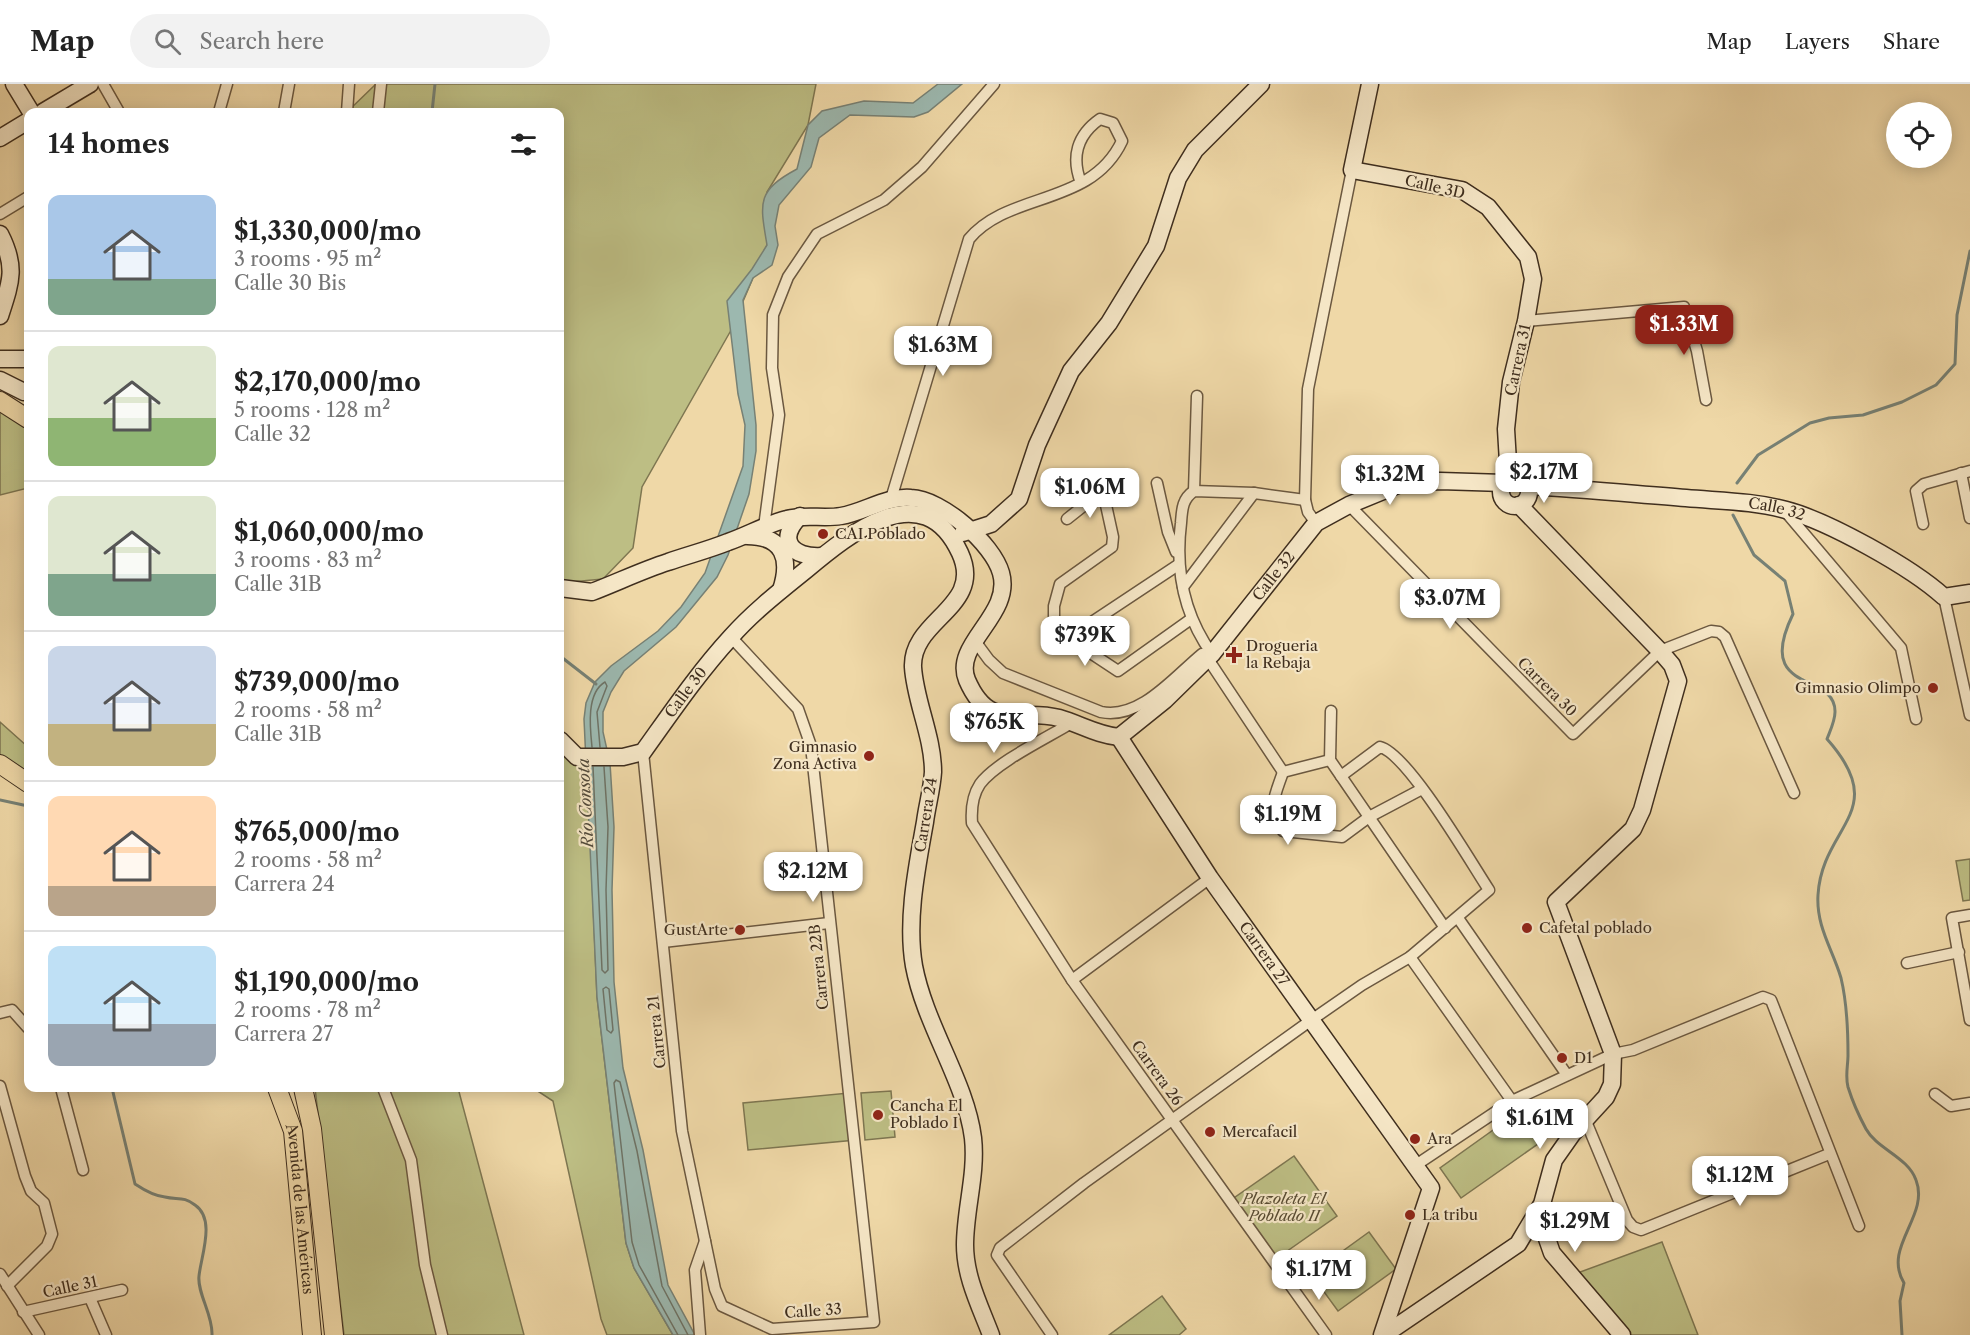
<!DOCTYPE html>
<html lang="en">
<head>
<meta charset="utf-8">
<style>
  body { margin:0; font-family:"Libre Caslon Text",serif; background:#f2f2f2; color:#222; height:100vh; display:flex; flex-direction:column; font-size:22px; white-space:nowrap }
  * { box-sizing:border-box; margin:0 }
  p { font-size:20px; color:#767676 }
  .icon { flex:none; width:33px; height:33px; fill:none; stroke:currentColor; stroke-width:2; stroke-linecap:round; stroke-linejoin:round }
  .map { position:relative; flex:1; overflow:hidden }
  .panel { position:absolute; left:24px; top:24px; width:540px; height:984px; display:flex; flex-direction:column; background:#fff; border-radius:12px; box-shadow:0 3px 15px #0003 }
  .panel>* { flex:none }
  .tools { position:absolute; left:1886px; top:18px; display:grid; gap:12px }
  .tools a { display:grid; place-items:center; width:66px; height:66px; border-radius:50%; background:#fff; box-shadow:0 3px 15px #0003; font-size:30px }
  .price { position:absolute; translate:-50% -51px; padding:0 14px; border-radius:12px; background:#fff; color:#222; font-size:20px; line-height:39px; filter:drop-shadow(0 2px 3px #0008) }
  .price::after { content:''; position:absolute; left:50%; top:36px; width:18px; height:14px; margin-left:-9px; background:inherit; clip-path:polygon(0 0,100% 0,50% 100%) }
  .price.current { background:#8f2418; color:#fff }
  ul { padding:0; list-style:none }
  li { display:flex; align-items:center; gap:18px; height:150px; padding:0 24px }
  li+li { border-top:2px solid #e0e0e0 }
  li span { display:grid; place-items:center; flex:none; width:168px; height:120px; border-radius:12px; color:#555 }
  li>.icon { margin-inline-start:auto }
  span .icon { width:72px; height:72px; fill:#fffc; stroke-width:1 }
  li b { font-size:26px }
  h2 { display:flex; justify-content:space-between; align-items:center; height:72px; padding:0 24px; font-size:26px }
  header { display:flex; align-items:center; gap:36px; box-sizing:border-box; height:84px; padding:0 30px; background:#fff; border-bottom:2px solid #e0e0e0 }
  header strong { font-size:28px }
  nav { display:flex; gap:33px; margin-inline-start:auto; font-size:21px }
  .search { width:420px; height:54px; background:#f2f2f2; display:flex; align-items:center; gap:15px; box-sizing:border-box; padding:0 21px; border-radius:33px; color:#767676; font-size:22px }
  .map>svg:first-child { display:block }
  .green { fill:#bdbe84; stroke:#7e7651; stroke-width:1.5 }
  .water { fill:#9cb8af; stroke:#778175; stroke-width:1.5 }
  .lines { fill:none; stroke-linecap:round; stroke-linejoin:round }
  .shore { stroke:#6e7366; stroke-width:1.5 }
  .stream { stroke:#778175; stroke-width:3 }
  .street-casing { stroke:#6b5840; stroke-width:13 }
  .secondary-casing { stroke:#3f2e1e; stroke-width:19 }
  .primary-casing { stroke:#3f2e1e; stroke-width:20 }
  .street { stroke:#f5e6c6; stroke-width:10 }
  .secondary { stroke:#f5e6c6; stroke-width:16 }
  .primary { stroke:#efd8a7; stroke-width:18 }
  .poi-dot { fill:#8f2418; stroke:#f5e6c6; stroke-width:2 }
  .labels { text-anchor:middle; stroke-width:4.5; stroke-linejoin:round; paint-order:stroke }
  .street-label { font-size:15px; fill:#3f2e1e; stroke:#f5e6c6 }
  .poi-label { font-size:15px; fill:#3f2e1e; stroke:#f5e6c6; text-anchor:start }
  .park-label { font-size:15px; font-style:italic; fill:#584b32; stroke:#f5e6c6 }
  .water-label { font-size:16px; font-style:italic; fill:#524a3b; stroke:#f5e6c6 }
</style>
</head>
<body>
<header>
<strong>Map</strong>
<div class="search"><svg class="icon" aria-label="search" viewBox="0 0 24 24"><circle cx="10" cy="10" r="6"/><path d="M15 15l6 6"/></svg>Search here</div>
<nav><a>Map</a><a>Layers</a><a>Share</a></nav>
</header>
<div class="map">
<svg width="1970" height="1251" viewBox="0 0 1970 1251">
  <rect width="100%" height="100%" fill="#efd8a7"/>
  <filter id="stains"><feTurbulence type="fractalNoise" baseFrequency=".00333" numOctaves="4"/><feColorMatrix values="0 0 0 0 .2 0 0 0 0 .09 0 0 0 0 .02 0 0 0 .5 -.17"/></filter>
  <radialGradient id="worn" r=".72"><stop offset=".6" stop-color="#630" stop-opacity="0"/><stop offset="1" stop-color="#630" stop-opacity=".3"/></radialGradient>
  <g class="green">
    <polygon points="376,0 816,0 808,41 767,108 767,161 730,248 642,403 633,464 603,495 560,499 560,28 347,28"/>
    <polygon points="0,317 28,335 28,404 0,411"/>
    <polygon points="0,638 28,663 28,699 0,680"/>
    <polygon points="560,652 587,677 597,913 626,1159 634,1184 673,1251 607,1251 601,1235 553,1017 533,1004 560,1004"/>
    <polygon points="1970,775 1970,816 1963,817 1956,777"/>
    <polygon points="315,1004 458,1004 524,1251 344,1251"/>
    <polygon points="891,1007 895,1053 865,1056 861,1009"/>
    <polygon points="849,1009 856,1056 748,1066 743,1019"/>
    <polygon points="1524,1024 1545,1055 1461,1114 1440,1084"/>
    <polygon points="1294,1072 1337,1132 1273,1177 1231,1116"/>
    <polygon points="1369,1148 1396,1185 1338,1227 1311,1190"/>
    <polygon points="1662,1158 1698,1251 1622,1251 1572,1191"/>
    <polygon points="1162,1212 1186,1245 1179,1251 1109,1251"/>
  </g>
  <path class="water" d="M938,0H962L928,28L914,33L850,31L819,54L811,83L779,121L775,142L778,161L772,181L753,194L743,216L756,341V367L749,410L728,471L717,493L676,543L624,587L611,608L603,628V648L610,679L614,743L612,806L614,898L623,984L643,1066L668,1201L695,1251H673L634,1184L626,1159L597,913L584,635L586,619L595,598L611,582L658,547L681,523L705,489L743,382L745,341L738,310L727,217L752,185L767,161C760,119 756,107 797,85L808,41L822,27L864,17L913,19Z"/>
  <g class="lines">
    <g class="shore">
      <path d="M592,663C590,644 586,609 605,598L607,602L597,628L600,663"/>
      <polyline points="593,683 602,886 605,889 608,886 606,806 608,743 604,683"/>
      <polygon points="606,903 609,905 613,946 611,949 607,946 603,905"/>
      <polyline points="678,1251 639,1181 632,1158 614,999 616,996 620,998 637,1067 662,1202 688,1251"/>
    </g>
    <g class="stream">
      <polyline points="432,28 435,0"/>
      <polyline points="1737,399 1758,371 1810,339 1829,334 1863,331 1902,318 1936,301 1955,280 1957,231 1970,167"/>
      <path d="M1733,431L1754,471L1785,497L1793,530C1753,612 1836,586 1835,628C1835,637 1830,647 1827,655C1892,728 1822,741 1818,811C1816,843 1833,866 1841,894C1847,919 1848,945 1848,971C1848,982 1845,992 1848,1003C1852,1016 1859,1032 1866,1045C1877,1065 1908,1073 1916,1096C1930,1132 1882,1163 1904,1199L1900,1217L1902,1251"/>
      <polyline points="560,572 596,600"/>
      <polyline points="0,716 28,722"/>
      <path d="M112,1004L135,1100C144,1106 154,1112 165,1113C177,1116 184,1112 195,1121C216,1135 201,1172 199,1192C197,1209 213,1231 212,1251"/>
    </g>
    <g class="street-casing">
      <g id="street">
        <polyline points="103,0 119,28"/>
        <polyline points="219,28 227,0"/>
        <polyline points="284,28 289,0"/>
        <polyline points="347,28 349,0"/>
        <polyline points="378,28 381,0"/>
        <polyline points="0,130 28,113"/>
        <polyline points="1526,237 1684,223 1697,267 1706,316"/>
        <polyline points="1961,389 1970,434"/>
        <polyline points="1157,399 1168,448 1176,468"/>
        <polyline points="1194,407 1197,312"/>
        <path d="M891,415L969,155C1009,107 1091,123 1122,57L1113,39L1100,35C1077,51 1071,73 1081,99"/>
        <polyline points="1349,421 1573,650 1660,567 1711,547 1719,548 1725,553 1794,709"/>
        <polyline points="1785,427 1901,564 1916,635"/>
        <polyline points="1067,435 1096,412 1104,412 1113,453 1112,463 1060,500 1054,522 1054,537 1068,554 1118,587 1191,535"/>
        <polyline points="1316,439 1308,428 1305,416 1308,305 1352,86"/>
        <polyline points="1923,440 1916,407 1924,400 1970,387"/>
        <polyline points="764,443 779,331 772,284 773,231 788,193 817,150 884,116 922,83 994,0"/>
        <polyline points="1183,503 1254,409"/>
        <polyline points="1944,513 1970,631"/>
        <polyline points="1068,554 1178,481"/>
        <path d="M975,557L989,576L1003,589L1101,628C1140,636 1174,593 1202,570"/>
        <path d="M1212,570C1184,531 1175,487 1181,439C1182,426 1182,415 1194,407L1254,409L1305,416"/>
        <polyline points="1208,575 1283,688"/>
        <polyline points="1331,627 1330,676 1445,844"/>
        <path d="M1073,638C1049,653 996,678 980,700C972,712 971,725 972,739L1072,896L1326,1251"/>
        <polyline points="643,668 682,1047 715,1205 722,1222 772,1245 874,1238 811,662 798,625 731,553"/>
        <path d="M1283,688C1275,712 1266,725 1283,747L1342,753L1369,733L1422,705"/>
        <polyline points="1283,688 1330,676"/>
        <polyline points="1970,831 1952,834 1970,936"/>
        <polyline points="1458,834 1567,991"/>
        <polyline points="663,858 829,839"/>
        <polyline points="1410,873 1512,1017"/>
        <polyline points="1907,879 1959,868"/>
        <polyline points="1072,896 1210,794"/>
        <polyline points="0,929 12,926 28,944"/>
        <polyline points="0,1002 25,1092 31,1107 44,1119 52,1150 47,1162 7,1202"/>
        <polyline points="61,1004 83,1086"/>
        <polyline points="383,1004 411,1076 425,1181 442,1251"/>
        <polyline points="1935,1010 1951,1022 1970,1019"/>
        <polyline points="1585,1035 1627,1136 1633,1143 1641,1146 1829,1070"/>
        <polyline points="1416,1081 1512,1017 1613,970 1633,966 1763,913 1771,916 1859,1142"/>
        <polyline points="0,1190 39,1251"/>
        <polyline points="90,1214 106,1251"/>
        <polyline points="23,1228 122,1206"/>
        <polyline points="700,1251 695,1186 705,1157"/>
        <path d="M1052,1251L997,1171L1000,1164L1084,1099L1310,937L1362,901L1410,873L1489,806C1470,777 1408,670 1380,663L1341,692"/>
      </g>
    </g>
    <g class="secondary-casing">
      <g id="secondary">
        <polyline points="14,0 31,28"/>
        <polyline points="1370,0 1352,86 1462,106 1488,123 1528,173 1533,195 1526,237 1511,298 1506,345 1509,395"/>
        <polyline points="43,28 90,0"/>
        <polyline points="0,54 28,37"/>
        <path d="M0,150C17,183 11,198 0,232"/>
        <polyline points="0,275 28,275"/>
        <polyline points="0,296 24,308 28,308"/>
        <circle cx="1515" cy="408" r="14"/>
        <path id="s1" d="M1528,402C1581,405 1634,410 1686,414C1719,417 1754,417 1786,426C1828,437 1911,483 1944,513L1970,509"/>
        <path d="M800,432C776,456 792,474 822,472"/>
        <polyline points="963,449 991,440 1019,415 1037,361 1071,287 1109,239 1156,162 1178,94 1195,66 1261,0"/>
        <path d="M747,452C784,452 791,475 781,506"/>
        <path d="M560,504L592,508C618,498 643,486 668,478C688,471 708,466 728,458C748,451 767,440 787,435C805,430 823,435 841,432C865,428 886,412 911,414C942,415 993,460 1001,489C1013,531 952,560 967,596C990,649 1019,623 1059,634C1080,640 1097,651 1119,653"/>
        <path id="s2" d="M1119,653L1210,794L1431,1104L1382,1251"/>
        <path id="s3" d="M1119,653L1165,616L1212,570L1316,439L1349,421L1400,400L1440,397L1504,399"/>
        <path id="s4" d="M560,656L577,673H623L643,668C671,629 698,589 731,553C753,528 780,507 806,486C849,450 923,389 960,469C985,523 911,535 913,583C915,617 933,652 933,688C932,705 927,722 925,738C917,783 906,836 914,882C925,941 966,998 973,1054C977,1090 965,1125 965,1161C965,1193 980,1222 991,1251"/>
        <polyline points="1542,1121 1544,1146 1552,1169 1622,1251"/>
        <polyline points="1384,1251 1518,1160 1542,1120 1554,1076 1573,1049 1606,1013 1612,1000 1613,970 1556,818 1633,745 1642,726 1678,597 1672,581 1660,567 1519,421"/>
      </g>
    </g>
    <g class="primary-casing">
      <g id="primary">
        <polyline points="0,317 28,335"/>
        <polyline points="0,680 28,699"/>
        <path id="s5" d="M277,1004L293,1047L312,1251"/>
        <polyline points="303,1004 312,1045 334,1251"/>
      </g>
    </g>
    <use href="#street" class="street"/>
    <use href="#secondary" class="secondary"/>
    <use href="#primary" class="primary"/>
  </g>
  <g class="poi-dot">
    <circle cx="823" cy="450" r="6"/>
    <path d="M1231 562h6v6h6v6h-6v6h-6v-6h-6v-6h6z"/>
    <circle cx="1933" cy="604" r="6"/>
    <circle cx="869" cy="672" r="6"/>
    <circle cx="1527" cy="844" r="6"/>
    <circle cx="740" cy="846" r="6"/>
    <circle cx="1562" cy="974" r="6"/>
    <circle cx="878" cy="1031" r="6"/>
    <circle cx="1210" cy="1048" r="6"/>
    <circle cx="1415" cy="1055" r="6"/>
    <circle cx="1410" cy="1131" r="6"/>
  </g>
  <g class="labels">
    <g class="street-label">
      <text transform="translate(1435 103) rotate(13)" y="5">Calle 3D</text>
      <text transform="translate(1518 276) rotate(-78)" y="5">Carrera 31</text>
      <text dy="5" stroke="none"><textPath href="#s1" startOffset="250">Calle 32</textPath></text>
      <text dy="5" stroke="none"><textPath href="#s3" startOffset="224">Calle 32</textPath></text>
      <text transform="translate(1547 603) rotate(45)" y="5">Carrera 30</text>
      <text dy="5" stroke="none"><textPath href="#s4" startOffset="164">Calle 30</textPath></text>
      <text transform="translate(926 731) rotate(-81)" y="5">Carrera 24</text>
      <text dy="5" stroke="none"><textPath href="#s2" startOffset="261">Carrera 27</textPath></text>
      <text transform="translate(819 883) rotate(-96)" y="5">Carrera 22B</text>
      <text transform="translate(657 948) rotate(-96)" y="5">Carrera 21</text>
      <text transform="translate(1157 989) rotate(54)" y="5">Carrera 26</text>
      <text dy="5" stroke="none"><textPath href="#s5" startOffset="124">Avenida de las Américas</textPath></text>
      <text transform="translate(70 1203) rotate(-12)" y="5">Calle 31</text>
      <text transform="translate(813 1227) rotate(-4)" y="5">Calle 33</text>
    </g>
    <g class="poi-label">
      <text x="835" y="455">CAI Poblado</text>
      <text x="1246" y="567">Drogueria<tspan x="1246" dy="17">la Rebaja</tspan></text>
      <text x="1921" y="609" text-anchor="end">Gimnasio Olimpo</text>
      <text x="857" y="668" text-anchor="end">Gimnasio<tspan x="857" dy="17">Zona Activa</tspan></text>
      <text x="1539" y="849">Cafetal poblado</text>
      <text x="728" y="851" text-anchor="end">GustArte</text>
      <text x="1574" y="979">D1</text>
      <text x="890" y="1027">Cancha El<tspan x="890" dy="17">Poblado I</tspan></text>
      <text x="1222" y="1053">Mercafacil</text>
      <text x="1427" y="1060">Ara</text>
      <text x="1422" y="1136">La tribu</text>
    </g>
    <g class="park-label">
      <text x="1284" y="1120">Plazoleta El<tspan x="1284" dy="17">Poblado II</tspan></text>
    </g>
    <g class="water-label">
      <text transform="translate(585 719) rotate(-93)" y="6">Río Consota</text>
    </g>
  </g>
  <rect width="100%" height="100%" filter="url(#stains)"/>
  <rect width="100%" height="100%" fill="url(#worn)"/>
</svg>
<div class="tools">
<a><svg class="icon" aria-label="locate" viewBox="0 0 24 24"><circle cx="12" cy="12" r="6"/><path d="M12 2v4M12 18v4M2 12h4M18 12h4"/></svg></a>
</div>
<b class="price current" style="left:1684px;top:272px">$1.33M</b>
<b class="price" style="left:943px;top:293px">$1.63M</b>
<b class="price" style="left:1544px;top:420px">$2.17M</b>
<b class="price" style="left:1390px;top:422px">$1.32M</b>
<b class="price" style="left:1090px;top:435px">$1.06M</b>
<b class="price" style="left:1450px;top:546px">$3.07M</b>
<b class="price" style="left:1085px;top:583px">$739K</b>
<b class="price" style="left:994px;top:670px">$765K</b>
<b class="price" style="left:1288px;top:762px">$1.19M</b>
<b class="price" style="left:813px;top:819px">$2.12M</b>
<b class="price" style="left:1540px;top:1066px">$1.61M</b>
<b class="price" style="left:1740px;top:1123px">$1.12M</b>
<b class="price" style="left:1575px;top:1169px">$1.29M</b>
<b class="price" style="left:1319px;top:1217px">$1.17M</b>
<section class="panel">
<h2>14 homes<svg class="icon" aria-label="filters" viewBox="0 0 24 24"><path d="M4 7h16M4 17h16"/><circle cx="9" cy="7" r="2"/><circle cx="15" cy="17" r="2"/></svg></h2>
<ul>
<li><span style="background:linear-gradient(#a9c7e8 70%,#7fa58c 0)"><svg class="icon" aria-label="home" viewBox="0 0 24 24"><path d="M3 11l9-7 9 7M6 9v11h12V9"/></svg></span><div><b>$1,330,000/mo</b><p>3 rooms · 95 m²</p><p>Calle 30 Bis</p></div></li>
<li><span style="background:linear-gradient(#dfe7d0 60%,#8fb573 0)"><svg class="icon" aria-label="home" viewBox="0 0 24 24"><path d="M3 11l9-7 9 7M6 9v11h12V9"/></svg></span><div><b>$2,170,000/mo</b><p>5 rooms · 128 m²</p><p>Calle 32</p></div></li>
<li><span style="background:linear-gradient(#dfe7d0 65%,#7fa58c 0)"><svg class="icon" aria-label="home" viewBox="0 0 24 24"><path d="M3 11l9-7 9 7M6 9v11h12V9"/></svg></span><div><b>$1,060,000/mo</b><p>3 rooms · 83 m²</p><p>Calle 31B</p></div></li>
<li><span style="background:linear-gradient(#c9d6e8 65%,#c2b280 0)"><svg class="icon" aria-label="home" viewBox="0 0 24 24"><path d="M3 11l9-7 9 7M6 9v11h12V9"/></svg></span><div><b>$739,000/mo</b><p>2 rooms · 58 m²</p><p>Calle 31B</p></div></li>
<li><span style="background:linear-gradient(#ffd9b3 75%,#b9a48a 0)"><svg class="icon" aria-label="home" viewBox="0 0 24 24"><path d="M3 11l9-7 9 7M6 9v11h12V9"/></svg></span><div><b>$765,000/mo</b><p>2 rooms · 58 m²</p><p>Carrera 24</p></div></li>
<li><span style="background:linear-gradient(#bfe0f5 65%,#9aa5b1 0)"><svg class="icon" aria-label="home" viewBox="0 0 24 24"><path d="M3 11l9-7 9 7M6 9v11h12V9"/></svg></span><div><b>$1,190,000/mo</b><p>2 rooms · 78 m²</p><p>Carrera 27</p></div></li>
</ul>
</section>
</div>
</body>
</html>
